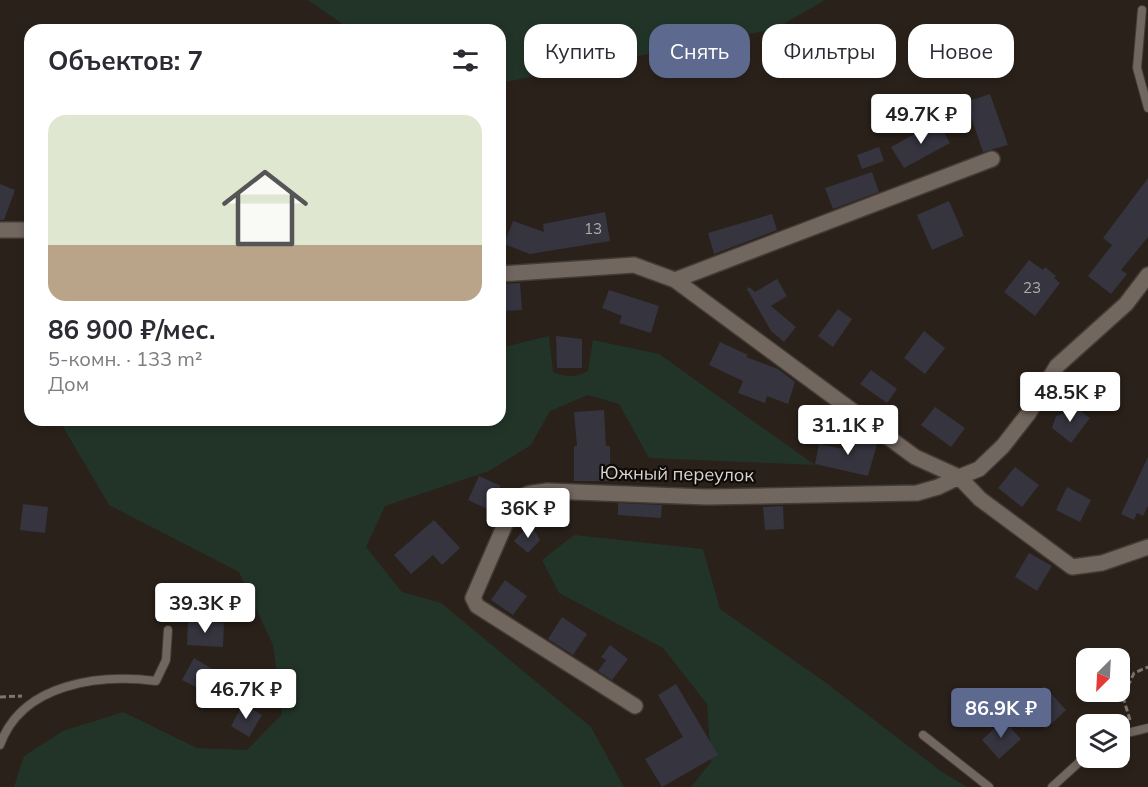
<!DOCTYPE html>
<html lang="ru">
<head>
<meta charset="utf-8">
<style>
  body { margin:0; font-family:Mulish,sans-serif; background:#f7f7f7; color:#2b2b33; height:100vh; display:flex; flex-direction:column; font-size:22px; white-space:nowrap }
  * { box-sizing:border-box; margin:0 }
  p { font-size:20px; color:#7c7c81 }
  .icon { flex:none; width:33px; height:33px; fill:none; stroke:currentColor; stroke-width:2; stroke-linecap:round; stroke-linejoin:round }
  .map { position:relative; flex:1; overflow:hidden }
  .details { position:absolute; left:24px; top:24px; width:482px; height:402px; display:flex; flex-direction:column; background:#fff; border-radius:18px; box-shadow:0 3px 9px #0003 }
  .details>* { flex:none }
  .hud { position:absolute; left:524px; top:24px; width:534px; height:54px; display:flex; gap:12px }
  .needle { width:39px; rotate:204deg }
  .buttons { position:absolute; left:1076px; top:648px; display:grid; gap:12px }
  .buttons a { display:grid; place-items:center; width:54px; height:54px; border-radius:12px; background:#fff; box-shadow:0 3px 9px #0003; font-size:30px }
  .price { position:absolute; translate:-50% -51px; padding:0 14px; border-radius:6px; background:#fff; color:#222; font-size:20px; line-height:39px; filter:drop-shadow(0 2px 3px #0008) }
  .price::after { content:''; position:absolute; left:50%; top:36px; width:18px; height:14px; margin-left:-9px; background:inherit; clip-path:polygon(0 0,100% 0,50% 100%) }
  .price.active { background:#5d698e; color:#fff }
  ul { padding:0; list-style:none }
  li { display:grid; align-content:center; gap:12px; height:318px; padding:0 24px }
  li span { display:grid; place-items:center; height:186px; border-radius:18px; color:#555 }
  li>.icon { margin-inline-start:auto }
  span .icon { width:108px; height:108px; fill:#fffc; stroke-width:1 }
  li b { font-size:26px }
  h2 { display:flex; justify-content:space-between; align-items:center; height:72px; padding:0 24px; font-size:26px }
  .chip { padding:0 21px; border-radius:18px; background:#fff; box-shadow:0 3px 9px #0003; font-size:21px; line-height:54px }
  .chip.active { background:#5d698e; color:#fff }
  .map>svg:first-child { display:block }
  .green { fill:#223428 }
  .building { fill:#35343f }
  .lines { fill:none; stroke-linecap:round; stroke-linejoin:round }
  .service-casing { stroke:#423b36; stroke-width:10 }
  .minor-casing { stroke:#423b36; stroke-width:18 }
  .path { stroke:#7d756f; stroke-width:3; stroke-dasharray:6 3; stroke-linecap:butt }
  .service { stroke:#72675f; stroke-width:8 }
  .minor { stroke:#72675f; stroke-width:15 }
  .labels { text-anchor:middle; stroke-width:4.5; stroke-linejoin:round; paint-order:stroke }
  .number-label { font-size:15px; fill:#b2adac }
  .street-label { font-size:18px; fill:#dbd5d0; stroke:#0f0c08 }
</style>
</head>
<body>
<div class="map">
<svg width="1148" height="787" viewBox="0 0 1148 787">
  <rect width="100%" height="100%" fill="#2a211a"/>
  <g class="green">
    <polygon points="308,0 825,0 775,29 500,83 500,30 351,30"/>
    <path d="M549,336L553,372C565,377 576,378 588,371L593,340L659,354L815,465L649,458L619,404L588,395L550,411L531,445L489,471L385,506L366,547L402,592L441,603L591,727L624,787H14L24,756L63,731L123,712L197,748L247,750L282,714L273,645L239,572L109,505L59,420H500V348Z"/>
    <polygon points="574,535 703,549 720,609 825,682 942,772 967,787 691,787 711,762 707,704 663,648 559,593 542,560"/>
  </g>
  <g class="building">
    <polygon points="990,94 1008,145 983,152 966,102"/>
    <polygon points="938,121 950,143 904,168 891,147"/>
    <polygon points="879,147 884,161 862,169 857,155"/>
    <polygon points="872,172 879,192 833,209 825,188"/>
    <polygon points="1148,178 1148,237 1121,270 1127,274 1111,294 1088,276 1112,245 1103,238"/>
    <polygon points="0,184 15,190 4,220 0,220"/>
    <polygon points="949,201 964,236 932,250 917,215"/>
    <polygon points="605,212 610,241 530,254 504,244 513,221 544,232 543,224"/>
    <polygon points="772,214 777,230 714,254 708,233"/>
    <polygon points="1029,260 1043,270 1045,267 1056,276 1054,278 1060,283 1035,316 1004,292"/>
    <polygon points="777,279 787,296 771,306 796,327 784,342 771,331 747,289 749,287 755,292"/>
    <polygon points="520,283 522,310 500,311 500,284"/>
    <polygon points="609,290 659,306 651,333 619,323 622,316 602,308"/>
    <polygon points="838,309 852,319 833,347 818,336"/>
    <polygon points="924,331 945,348 925,374 904,358"/>
    <polygon points="556,336 582,339 582,368 557,368"/>
    <polygon points="720,342 748,355 746,357 778,369 795,382 788,404 767,396 765,403 738,393 743,381 709,365"/>
    <polygon points="871,370 897,389 887,403 860,384"/>
    <polygon points="1072,405 1090,418 1071,443 1052,428 1056,416 1065,413"/>
    <polygon points="935,407 965,428 951,447 921,425"/>
    <polygon points="604,410 606,446 610,446 610,481 574,481 574,446 577,446 574,412"/>
    <polygon points="847,435 877,444 868,476 815,464 819,444 843,449"/>
    <polygon points="1148,457 1148,506 1143,516 1137,513 1134,520 1121,514"/>
    <polygon points="1015,467 1039,485 1022,507 998,488"/>
    <polygon points="479,476 501,486 499,489 504,491 494,512 468,500"/>
    <polygon points="1067,487 1091,500 1080,522 1056,510"/>
    <polygon points="618,503 662,505 661,518 618,515"/>
    <polygon points="23,504 48,507 45,533 20,530"/>
    <polygon points="783,506 784,529 765,530 763,507"/>
    <polygon points="434,520 460,548 442,565 433,555 411,574 394,555"/>
    <polygon points="530,523 540,540 528,553 514,541"/>
    <polygon points="1029,553 1052,566 1037,591 1015,577"/>
    <polygon points="505,580 527,596 513,615 491,600"/>
    <polygon points="562,617 587,634 573,655 548,639"/>
    <polygon points="188,620 224,623 223,647 187,645"/>
    <polygon points="610,645 628,659 612,680 598,671 606,660 601,657"/>
    <polygon points="194,658 247,690 240,702 206,682 202,690 182,680"/>
    <polygon points="676,684 718,755 662,787 645,759 683,737 658,695"/>
    <polygon points="1044,686 1066,710 1046,729 1024,704"/>
    <polygon points="243,704 262,715 249,737 231,726"/>
    <polygon points="1003,720 1021,739 999,759 982,740"/>
  </g>
  <g class="lines">
    <g class="service-casing">
      <g id="service">
        <polyline points="1142,10 1137,68 1148,108"/>
        <polyline points="923,735 989,787"/>
        <polyline points="1119,735 1148,728"/>
        <path d="M0,745C22,683 99,674 156,681L166,660L168,630"/>
        <polyline points="1052,787 1086,756"/>
      </g>
    </g>
    <g class="minor-casing">
      <g id="minor">
        <polyline points="0,230 30,230"/>
        <polyline points="500,274 634,265 675,280 915,457 959,477 979,469 1003,446 1028,414 1057,366 1126,304 1148,275"/>
        <polyline points="675,280 992,159"/>
        <path d="M635,706L477,606L473,598L513,506C522,492 532,493 548,491L707,497L917,493L938,487L959,477L980,499L1072,567L1102,563L1148,547"/>
      </g>
    </g>
    <g class="path">
      <polyline points="0,697 22,696"/>
      <polyline points="1130,720 1123,697 1134,673 1148,667"/>
    </g>
    <use href="#service" class="service"/>
    <use href="#minor" class="minor"/>
  </g>
  <g class="labels">
    <g class="number-label">
      <text x="593" y="234">13</text>
      <text x="1032" y="293">23</text>
    </g>
    <g class="street-label">
      <text transform="translate(677 474) rotate(1)" y="6">Южный переулок</text>
    </g>
  </g>
</svg>
<div class="buttons">
<a><svg class="needle" viewBox="-14 -14 28 28"><path d="M0-13l5 13h-10z" fill="#e53935"/><path d="M0 13l5-13h-10z" fill="#7c7c81"/></svg></a>
<a><svg class="icon" aria-label="layers" viewBox="0 0 24 24"><path d="M12 4l9 5-9 5-9-5zM3 14l9 5 9-5"/></svg></a>
</div>
<b class="price" style="left:921px;top:145px">49.7K ₽</b>
<b class="price" style="left:1070px;top:423px">48.5K ₽</b>
<b class="price" style="left:848px;top:456px">31.1K ₽</b>
<b class="price" style="left:528px;top:539px">36K ₽</b>
<b class="price" style="left:205px;top:634px">39.3K ₽</b>
<b class="price" style="left:246px;top:720px">46.7K ₽</b>
<b class="price active" style="left:1001px;top:739px">86.9K ₽</b>
<div class="hud">
<a class="chip">Купить</a>
<a class="chip active">Снять</a>
<a class="chip">Фильтры</a>
<a class="chip">Новое</a>
</div>
<section class="details">
<h2>Объектов: 7<svg class="icon" aria-label="filters" viewBox="0 0 24 24"><path d="M4 7h16M4 17h16"/><circle cx="9" cy="7" r="2"/><circle cx="15" cy="17" r="2"/></svg></h2>
<ul>
<li><span style="background:linear-gradient(#dfe7d0 70%,#b9a48a 0)"><svg class="icon" aria-label="home" viewBox="0 0 24 24"><path d="M3 11l9-7 9 7M6 9v11h12V9"/></svg></span><div><b>86 900 ₽/мес.</b><p>5-комн. · 133 m²</p><p>Дом</p></div></li>
</ul>
</section>
</div>
</body>
</html>
